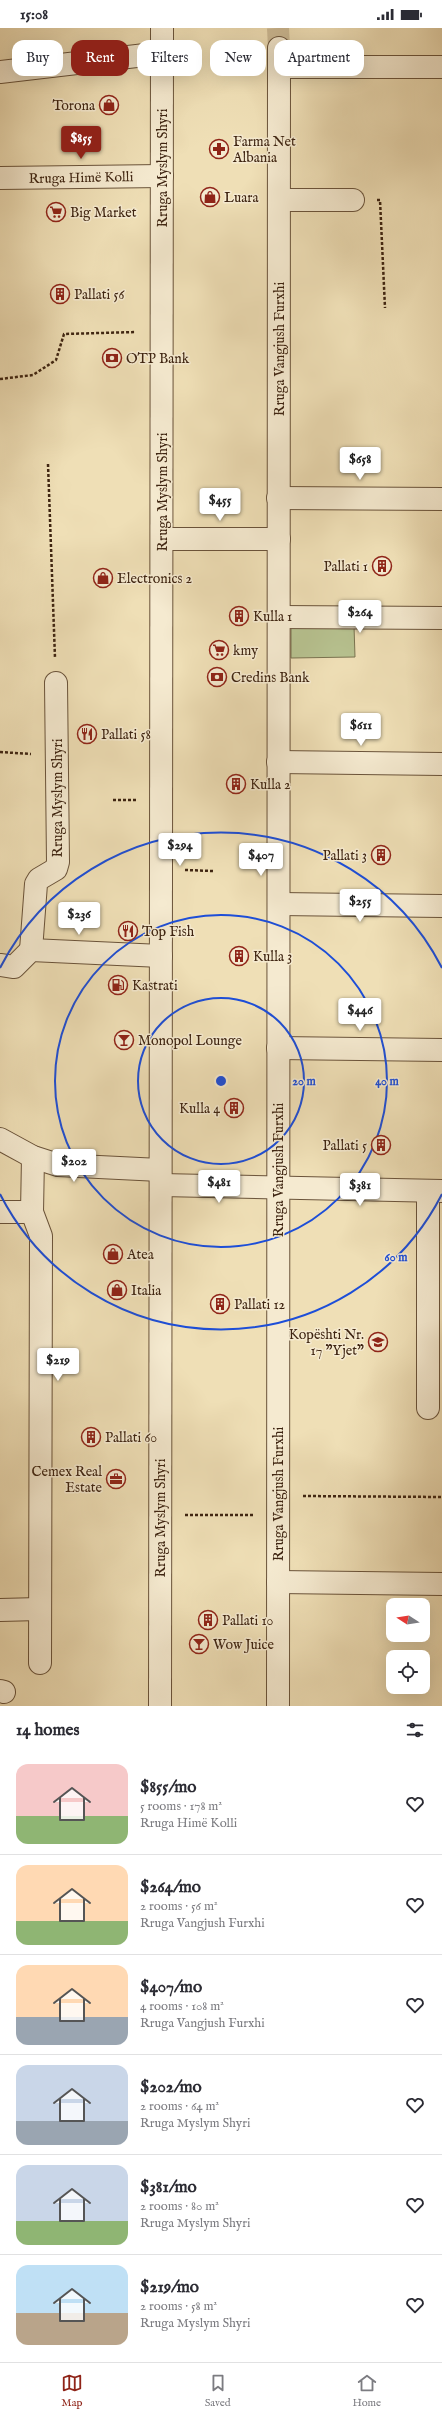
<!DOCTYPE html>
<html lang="en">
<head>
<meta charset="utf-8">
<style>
  body { margin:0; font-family:"IM FELL English",serif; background:#f7f7f7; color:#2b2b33; height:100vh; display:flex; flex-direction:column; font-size:15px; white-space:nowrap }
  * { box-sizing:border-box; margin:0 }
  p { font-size:13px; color:#7c7c81 }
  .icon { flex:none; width:22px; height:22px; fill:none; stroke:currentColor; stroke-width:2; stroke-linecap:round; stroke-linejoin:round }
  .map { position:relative; height:1678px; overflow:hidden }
  .details { display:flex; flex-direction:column; background:#fff; flex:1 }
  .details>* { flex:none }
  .guide { position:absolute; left:12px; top:12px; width:418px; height:36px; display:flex; gap:8px }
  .needle { width:26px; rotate:282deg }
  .fabs { position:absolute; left:386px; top:1570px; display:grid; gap:8px }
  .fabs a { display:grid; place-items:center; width:44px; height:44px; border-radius:8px; background:#fff; box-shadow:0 4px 16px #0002; font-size:20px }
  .price { position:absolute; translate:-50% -34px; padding:0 9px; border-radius:4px; background:#fff; color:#222; font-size:13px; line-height:26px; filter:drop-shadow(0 1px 2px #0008) }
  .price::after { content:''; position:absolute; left:50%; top:24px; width:12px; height:9px; margin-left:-6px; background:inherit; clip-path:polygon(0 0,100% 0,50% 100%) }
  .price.selected { background:#8f2418; color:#fff }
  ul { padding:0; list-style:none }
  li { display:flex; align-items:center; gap:12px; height:100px; padding:0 16px }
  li+li { border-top:1px solid #e1e1e2 }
  li span { display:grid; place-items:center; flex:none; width:112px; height:80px; border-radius:12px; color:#555 }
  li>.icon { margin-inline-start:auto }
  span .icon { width:48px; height:48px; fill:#fffc; stroke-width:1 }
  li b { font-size:17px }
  h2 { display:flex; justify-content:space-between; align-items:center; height:48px; padding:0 16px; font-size:17px }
  .chip { padding:0 14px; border-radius:12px; background:#fff; box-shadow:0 4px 16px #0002; font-size:14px; line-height:36px }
  .chip.selected { background:#8f2418; color:#fff }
  .status { display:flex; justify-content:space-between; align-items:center; height:28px; padding:0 20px; background:#fff; direction:ltr }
  .status svg { height:11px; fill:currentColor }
  .tabs { display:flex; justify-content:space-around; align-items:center; height:56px; border-top:1px solid #e1e1e2; background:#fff; font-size:11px; color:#7c7c81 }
  .tabs a { display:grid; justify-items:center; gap:2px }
  .tabs .selected { color:#8f2418 }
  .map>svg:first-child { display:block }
  .green { fill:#b7c290; stroke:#7a7350 }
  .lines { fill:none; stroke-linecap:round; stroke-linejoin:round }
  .minor-tunnel { stroke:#ccba95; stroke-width:22; stroke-dasharray:22 11; stroke-linecap:butt }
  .minor-casing { stroke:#6a533a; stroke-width:24 }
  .path { stroke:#3e2411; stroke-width:2.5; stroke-dasharray:3 2; stroke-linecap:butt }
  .minor { stroke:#f5ead0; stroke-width:22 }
  .ring { fill:none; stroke:#1d4ed8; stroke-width:2 }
  .labels { text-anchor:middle; stroke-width:3; stroke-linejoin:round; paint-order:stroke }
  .poi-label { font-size:14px; fill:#3e2411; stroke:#f5ead0; text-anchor:start }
  .street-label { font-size:14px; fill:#3e2411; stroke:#f5ead0 }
  .centre { fill:#1d4ed8; stroke:#f5ead0; stroke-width:2 }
  .ring-label { font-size:12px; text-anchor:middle; font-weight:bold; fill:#1d4ed8; stroke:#f5ead0; stroke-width:3; stroke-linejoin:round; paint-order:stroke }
</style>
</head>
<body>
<div class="status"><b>15:08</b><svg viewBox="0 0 49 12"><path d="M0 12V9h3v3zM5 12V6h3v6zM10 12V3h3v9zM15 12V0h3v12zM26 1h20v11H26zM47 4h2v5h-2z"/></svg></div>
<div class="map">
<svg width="442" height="1678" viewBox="0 0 442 1678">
  <rect width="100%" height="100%" fill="#efdfb6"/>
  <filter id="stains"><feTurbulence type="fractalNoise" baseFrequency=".005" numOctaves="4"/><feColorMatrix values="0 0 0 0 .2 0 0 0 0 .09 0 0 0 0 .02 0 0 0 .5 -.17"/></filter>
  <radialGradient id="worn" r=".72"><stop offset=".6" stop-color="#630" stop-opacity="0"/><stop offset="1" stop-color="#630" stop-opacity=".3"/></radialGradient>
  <polygon class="green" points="291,598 354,598 355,629 291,630"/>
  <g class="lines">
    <polyline class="minor-tunnel" points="278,0 279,20"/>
    <g class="minor-casing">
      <g id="minor">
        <polyline points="279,39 442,39"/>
        <polyline points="0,44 162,25"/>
        <polyline points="0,150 162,148"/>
        <polyline points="279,172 353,172"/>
        <polyline points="278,470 442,471"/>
        <polyline points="162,511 279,511"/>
        <polyline points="279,589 442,590"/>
        <polyline points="278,734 442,736"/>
        <polyline points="279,876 442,878"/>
        <polyline points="31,922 36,856 39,851 56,841 58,834 56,655"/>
        <polyline points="0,937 14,939 31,922 161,928"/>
        <polyline points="278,1020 442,1022"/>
        <polyline points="0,1111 33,1129 58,1137 160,1142"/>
        <polyline points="33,1129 32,1184 41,1208 40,1635"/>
        <polyline points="161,1157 442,1163"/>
        <polyline points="0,1184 32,1184"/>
        <polyline points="428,1380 428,1163"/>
        <polyline points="278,1554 442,1556"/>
        <polyline points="0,1582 39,1581"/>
        <polyline points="0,1663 4,1664"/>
        <polyline points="160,1678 162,0"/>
        <polyline points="278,1678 279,20"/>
      </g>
    </g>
    <g class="path">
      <polyline points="377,172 380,172 385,280"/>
      <polyline points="0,351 33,347 56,332 64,306 136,304"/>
      <polyline points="48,436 55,630"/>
      <polyline points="0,724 31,726"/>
      <polyline points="113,772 137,772"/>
      <polyline points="185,842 213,843"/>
      <polyline points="303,1468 442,1469"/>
      <polyline points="185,1487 254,1487"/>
    </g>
    <use href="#minor" class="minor"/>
  </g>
  <g class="ring">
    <circle cx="221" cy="1053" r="83"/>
    <circle cx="221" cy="1053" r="166"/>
    <path d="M442 1166A248 248 0 0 1 0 1166M0 940A248 248 0 0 1 442 940"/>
  </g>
  <defs>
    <g id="shop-ring" transform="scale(1)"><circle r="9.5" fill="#f5ead0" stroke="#8f2418" stroke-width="1.5"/><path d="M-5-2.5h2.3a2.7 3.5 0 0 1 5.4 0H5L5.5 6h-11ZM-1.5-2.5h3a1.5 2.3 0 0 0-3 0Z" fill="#8f2418"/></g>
    <g id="pharmacy-ring" transform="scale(1)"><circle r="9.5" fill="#f5ead0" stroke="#8f2418" stroke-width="1.5"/><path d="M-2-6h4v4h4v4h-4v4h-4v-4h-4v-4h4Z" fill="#8f2418"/></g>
    <g id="supermarket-ring" transform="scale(1)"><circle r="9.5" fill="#f5ead0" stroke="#8f2418" stroke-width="1.5"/><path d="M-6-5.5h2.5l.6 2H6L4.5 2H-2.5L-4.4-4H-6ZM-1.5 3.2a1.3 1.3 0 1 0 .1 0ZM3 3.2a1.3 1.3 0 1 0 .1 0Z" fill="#8f2418"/></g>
    <g id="building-ring" transform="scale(1)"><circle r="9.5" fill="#f5ead0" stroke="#8f2418" stroke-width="1.5"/><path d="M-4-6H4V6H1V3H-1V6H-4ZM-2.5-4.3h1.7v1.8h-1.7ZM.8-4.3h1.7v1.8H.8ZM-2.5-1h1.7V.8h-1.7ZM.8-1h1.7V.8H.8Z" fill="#8f2418"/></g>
    <g id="bank-ring" transform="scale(1)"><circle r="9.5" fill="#f5ead0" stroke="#8f2418" stroke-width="1.5"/><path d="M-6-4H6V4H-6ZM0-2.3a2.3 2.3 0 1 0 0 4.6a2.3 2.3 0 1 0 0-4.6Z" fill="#8f2418"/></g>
    <g id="restaurant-ring" transform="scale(1)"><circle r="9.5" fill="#f5ead0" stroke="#8f2418" stroke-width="1.5"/><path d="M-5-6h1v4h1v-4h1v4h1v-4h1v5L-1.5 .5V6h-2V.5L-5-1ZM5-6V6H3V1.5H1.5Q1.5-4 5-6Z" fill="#8f2418"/></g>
    <g id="fuel-ring" transform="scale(1)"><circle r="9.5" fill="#f5ead0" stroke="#8f2418" stroke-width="1.5"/><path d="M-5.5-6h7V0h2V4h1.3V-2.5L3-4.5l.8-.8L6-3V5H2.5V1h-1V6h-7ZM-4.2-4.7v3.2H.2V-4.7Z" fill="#8f2418"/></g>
    <g id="bar-ring" transform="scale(1)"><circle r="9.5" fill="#f5ead0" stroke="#8f2418" stroke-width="1.5"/><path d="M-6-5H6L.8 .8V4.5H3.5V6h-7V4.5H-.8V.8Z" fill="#8f2418"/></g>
    <g id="school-ring" transform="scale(1)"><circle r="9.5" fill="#f5ead0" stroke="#8f2418" stroke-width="1.5"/><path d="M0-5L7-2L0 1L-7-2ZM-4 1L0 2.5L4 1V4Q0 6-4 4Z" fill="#8f2418"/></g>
    <g id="office-ring" transform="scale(1)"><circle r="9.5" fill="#f5ead0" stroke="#8f2418" stroke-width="1.5"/><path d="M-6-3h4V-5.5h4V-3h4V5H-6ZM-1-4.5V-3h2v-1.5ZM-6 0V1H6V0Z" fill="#8f2418"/></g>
  </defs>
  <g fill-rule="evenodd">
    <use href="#shop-ring" x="109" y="77"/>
    <use href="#pharmacy-ring" x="219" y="121"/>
    <use href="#shop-ring" x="210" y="169"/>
    <use href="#supermarket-ring" x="56" y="184"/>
    <use href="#building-ring" x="60" y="266"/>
    <use href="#bank-ring" x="112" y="330"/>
    <use href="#building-ring" x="382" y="538"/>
    <use href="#shop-ring" x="103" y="550"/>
    <use href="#building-ring" x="239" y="588"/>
    <use href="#supermarket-ring" x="219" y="622"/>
    <use href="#bank-ring" x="217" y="649"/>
    <use href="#restaurant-ring" x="87" y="706"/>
    <use href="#building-ring" x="236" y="756"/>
    <use href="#building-ring" x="381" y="827"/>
    <use href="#restaurant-ring" x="128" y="903"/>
    <use href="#building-ring" x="239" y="928"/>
    <use href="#fuel-ring" x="118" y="957"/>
    <use href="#bar-ring" x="124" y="1012"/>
    <use href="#building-ring" x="234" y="1080"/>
    <use href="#building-ring" x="381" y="1117"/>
    <use href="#shop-ring" x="113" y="1226"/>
    <use href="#shop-ring" x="117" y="1262"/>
    <use href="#building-ring" x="220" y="1276"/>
    <use href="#school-ring" x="378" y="1314"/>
    <use href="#building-ring" x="91" y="1409"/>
    <use href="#office-ring" x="116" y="1451"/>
    <use href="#building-ring" x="208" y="1592"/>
    <use href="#bar-ring" x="199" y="1616"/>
  </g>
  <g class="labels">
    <g class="poi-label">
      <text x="95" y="82" text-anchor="end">Torona</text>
      <text x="233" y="118">Farma Net<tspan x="233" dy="16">Albania</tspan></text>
      <text x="224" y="174">Luara</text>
      <text x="70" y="189">Big Market</text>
      <text x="74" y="271">Pallati 56</text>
      <text x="126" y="335">OTP Bank</text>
      <text x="368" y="543" text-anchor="end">Pallati 1</text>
      <text x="117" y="555">Electronics 2</text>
      <text x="253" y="593">Kulla 1</text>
      <text x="233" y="627">kmy</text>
      <text x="231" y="654">Credins Bank</text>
      <text x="101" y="711">Pallati 58</text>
      <text x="250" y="761">Kulla 2</text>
      <text x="367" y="832" text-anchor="end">Pallati 3</text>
      <text x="142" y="908">Top Fish</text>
      <text x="253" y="933">Kulla 3</text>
      <text x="132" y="962">Kastrati</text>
      <text x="138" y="1017">Monopol Lounge</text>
      <text x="220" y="1085" text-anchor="end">Kulla 4</text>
      <text x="367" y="1122" text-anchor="end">Pallati 5</text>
      <text x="127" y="1231">Atea</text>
      <text x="131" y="1267">Italia</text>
      <text x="234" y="1281">Pallati 12</text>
      <text x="364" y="1311" text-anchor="end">Kopështi Nr.<tspan x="364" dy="16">17 "Yjet"</tspan></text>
      <text x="105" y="1414">Pallati 60</text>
      <text x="102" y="1448" text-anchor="end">Cemex Real<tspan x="102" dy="16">Estate</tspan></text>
      <text x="222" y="1597">Pallati 10</text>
      <text x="213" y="1621">Wow Juice</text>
    </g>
    <g class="street-label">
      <text transform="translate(162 140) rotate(-90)" y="5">Rruga Myslym Shyri</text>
      <text transform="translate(81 149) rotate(-1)" y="5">Rruga Himë Kolli</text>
      <text transform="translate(279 321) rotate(-90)" y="5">Rruga Vangjush Furxhi</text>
      <text transform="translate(162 464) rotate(-90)" y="5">Rruga Myslym Shyri</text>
      <text transform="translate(57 770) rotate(-90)" y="5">Rruga Myslym Shyri</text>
      <text transform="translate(278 1142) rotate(-90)" y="5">Rruga Vangjush Furxhi</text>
      <text transform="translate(278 1466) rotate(-90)" y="5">Rruga Vangjush Furxhi</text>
      <text transform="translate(160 1490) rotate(-90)" y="5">Rruga Myslym Shyri</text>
    </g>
  </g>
  <circle cx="221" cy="1053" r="6" class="centre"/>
  <g class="ring-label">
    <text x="304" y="1057">20 m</text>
    <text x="387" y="1057">40 m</text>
    <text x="396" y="1233">60 m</text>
  </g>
  <rect width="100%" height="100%" filter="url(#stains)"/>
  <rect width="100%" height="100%" fill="url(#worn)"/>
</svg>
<div class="fabs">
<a><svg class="needle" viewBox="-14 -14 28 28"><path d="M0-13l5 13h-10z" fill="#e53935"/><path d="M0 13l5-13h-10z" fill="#7c7c81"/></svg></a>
<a><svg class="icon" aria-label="locate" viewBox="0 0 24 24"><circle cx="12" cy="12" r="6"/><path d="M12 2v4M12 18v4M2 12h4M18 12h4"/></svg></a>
</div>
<b class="price selected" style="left:81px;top:132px">$855</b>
<b class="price" style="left:360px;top:453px">$658</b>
<b class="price" style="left:220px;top:494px">$455</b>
<b class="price" style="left:360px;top:606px">$264</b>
<b class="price" style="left:361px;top:719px">$611</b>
<b class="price" style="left:180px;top:839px">$294</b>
<b class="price" style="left:261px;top:849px">$407</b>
<b class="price" style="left:360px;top:895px">$255</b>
<b class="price" style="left:79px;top:908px">$236</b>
<b class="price" style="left:360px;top:1004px">$446</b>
<b class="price" style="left:74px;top:1155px">$202</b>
<b class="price" style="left:219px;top:1176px">$481</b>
<b class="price" style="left:360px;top:1179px">$381</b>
<b class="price" style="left:58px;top:1354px">$219</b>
<div class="guide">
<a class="chip">Buy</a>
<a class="chip selected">Rent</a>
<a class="chip">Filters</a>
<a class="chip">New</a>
<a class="chip">Apartment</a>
</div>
</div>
<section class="details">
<h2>14 homes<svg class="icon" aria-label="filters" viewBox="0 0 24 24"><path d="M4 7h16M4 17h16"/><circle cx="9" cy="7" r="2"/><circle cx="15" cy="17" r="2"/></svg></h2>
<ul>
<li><span style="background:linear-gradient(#f6c9c9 65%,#8fb573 0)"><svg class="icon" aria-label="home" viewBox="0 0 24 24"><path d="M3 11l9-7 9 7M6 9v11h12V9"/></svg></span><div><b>$855/mo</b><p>5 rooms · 178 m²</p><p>Rruga Himë Kolli</p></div><svg class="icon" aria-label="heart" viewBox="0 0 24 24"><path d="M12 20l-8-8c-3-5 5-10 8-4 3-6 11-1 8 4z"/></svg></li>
<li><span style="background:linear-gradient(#ffd9b3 70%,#8fb573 0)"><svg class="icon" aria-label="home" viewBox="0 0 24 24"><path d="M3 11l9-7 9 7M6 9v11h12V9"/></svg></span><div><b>$264/mo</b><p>2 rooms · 56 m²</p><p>Rruga Vangjush Furxhi</p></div><svg class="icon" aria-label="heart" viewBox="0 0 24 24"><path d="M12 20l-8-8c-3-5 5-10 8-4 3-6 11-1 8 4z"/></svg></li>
<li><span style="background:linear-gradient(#ffd9b3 65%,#9aa5b1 0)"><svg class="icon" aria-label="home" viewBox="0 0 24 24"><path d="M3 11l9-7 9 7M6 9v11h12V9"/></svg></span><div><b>$407/mo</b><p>4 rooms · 108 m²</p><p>Rruga Vangjush Furxhi</p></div><svg class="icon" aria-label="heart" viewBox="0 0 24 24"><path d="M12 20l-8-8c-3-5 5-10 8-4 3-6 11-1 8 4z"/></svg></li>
<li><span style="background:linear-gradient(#c9d6e8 70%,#9aa5b1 0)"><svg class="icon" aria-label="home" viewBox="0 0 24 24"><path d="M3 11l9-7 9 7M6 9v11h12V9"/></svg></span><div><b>$202/mo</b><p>2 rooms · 64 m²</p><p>Rruga Myslym Shyri</p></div><svg class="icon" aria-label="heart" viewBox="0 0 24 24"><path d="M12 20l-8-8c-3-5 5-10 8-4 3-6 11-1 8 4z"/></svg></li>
<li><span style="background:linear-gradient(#c9d6e8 70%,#8fb573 0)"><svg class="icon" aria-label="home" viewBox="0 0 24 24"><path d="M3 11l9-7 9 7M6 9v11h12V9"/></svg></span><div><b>$381/mo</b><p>2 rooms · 80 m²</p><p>Rruga Myslym Shyri</p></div><svg class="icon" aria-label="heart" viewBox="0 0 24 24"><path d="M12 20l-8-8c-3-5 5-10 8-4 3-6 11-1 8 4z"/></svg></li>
<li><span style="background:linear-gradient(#bfe0f5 60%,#b9a48a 0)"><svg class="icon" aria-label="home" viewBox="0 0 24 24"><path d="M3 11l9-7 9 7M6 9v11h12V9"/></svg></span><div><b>$219/mo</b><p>2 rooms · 58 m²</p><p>Rruga Myslym Shyri</p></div><svg class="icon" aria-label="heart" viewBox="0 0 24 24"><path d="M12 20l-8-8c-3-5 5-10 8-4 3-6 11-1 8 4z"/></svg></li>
</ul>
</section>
<nav class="tabs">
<a class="selected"><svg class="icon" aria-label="map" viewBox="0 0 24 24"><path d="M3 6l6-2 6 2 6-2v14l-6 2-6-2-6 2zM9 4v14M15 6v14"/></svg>Map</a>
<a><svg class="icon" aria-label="saved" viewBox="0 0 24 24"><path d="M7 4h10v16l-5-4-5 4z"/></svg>Saved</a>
<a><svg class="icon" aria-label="home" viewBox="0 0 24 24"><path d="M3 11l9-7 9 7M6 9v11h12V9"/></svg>Home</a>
</nav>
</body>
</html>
